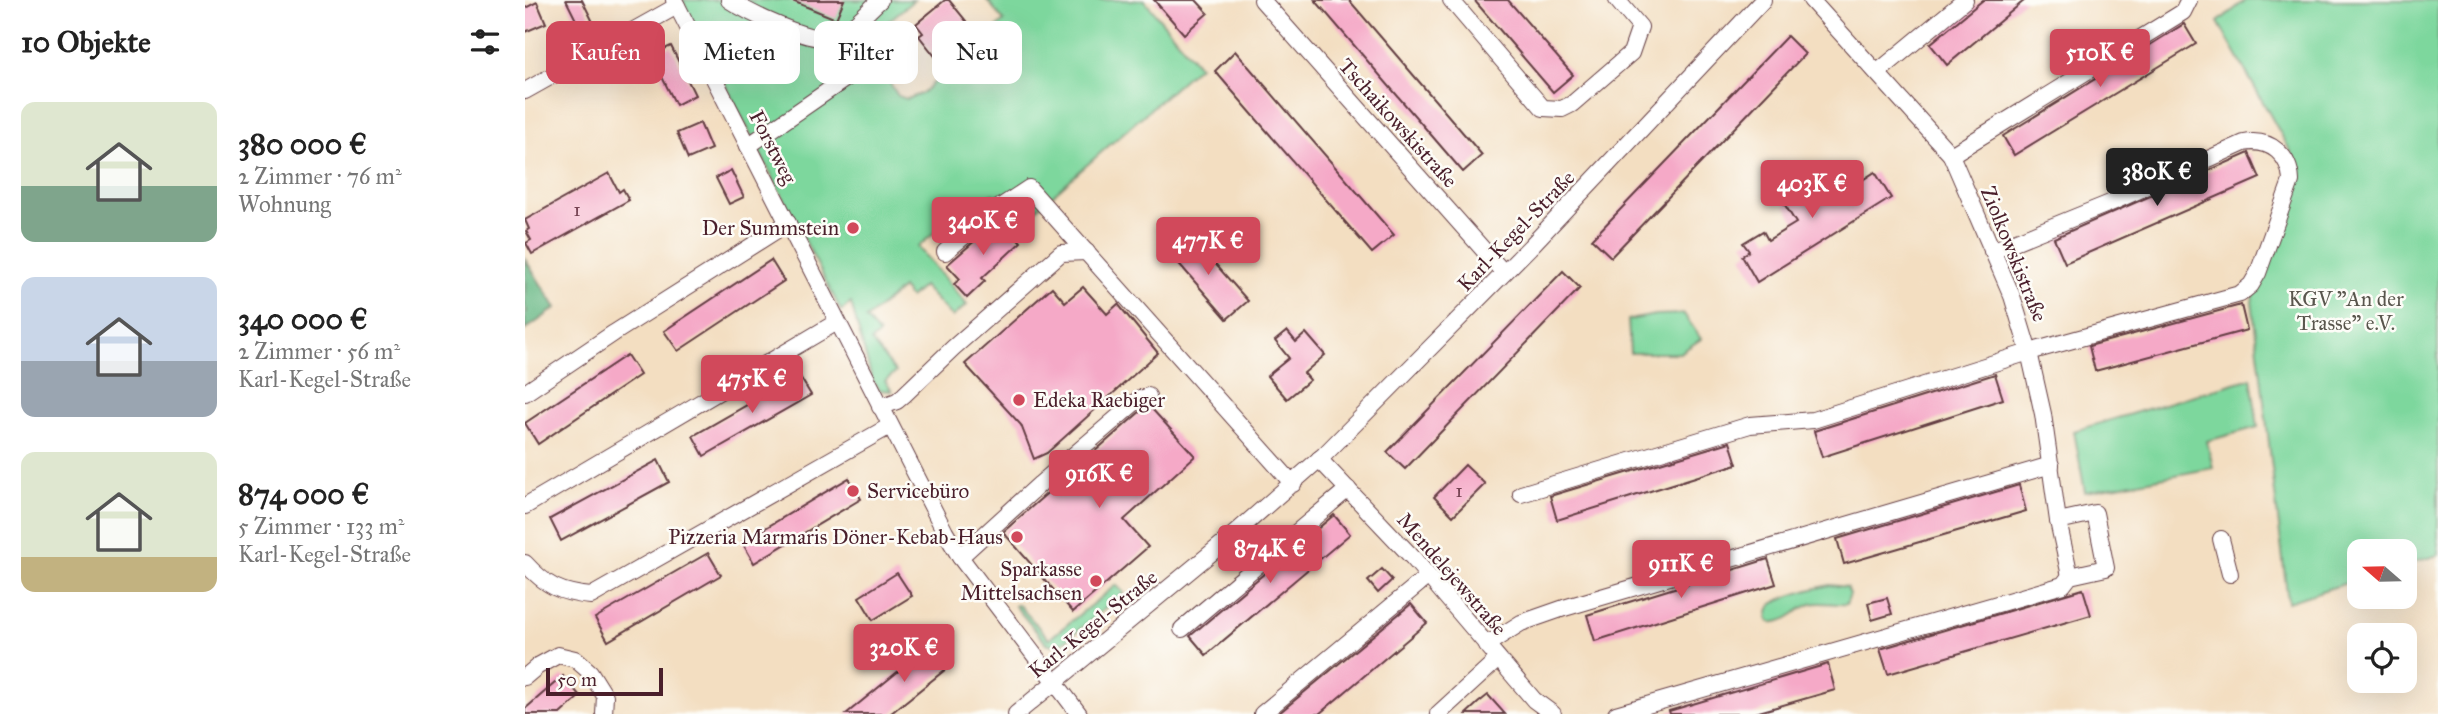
<!DOCTYPE html>
<html lang="de">
<head>
<meta charset="utf-8">
<style>
  body { margin:0; font-family:"IM FELL Great Primer",serif; background:#f2f2f2; color:#222; height:100vh; display:flex; flex-direction:column; font-size:26px; white-space:nowrap }
  * { box-sizing:border-box; margin:0 }
  p { font-size:23px; color:#767676 }
  .icon { flex:none; width:38px; height:38px; fill:none; stroke:currentColor; stroke-width:2; stroke-linecap:round; stroke-linejoin:round }
  .map { position:relative; flex:1; overflow:hidden }
  .sheet { display:flex; flex-direction:column; background:#fff; width:525px }
  .sheet>* { flex:none }
  .guide { position:absolute; left:21px; top:21px; width:665px; height:63px; display:flex; gap:14px }
  .needle { width:46px; rotate:290deg }
  .controls { position:absolute; left:1822px; top:539px; display:grid; gap:14px }
  .controls a { display:grid; place-items:center; width:70px; height:70px; border-radius:14px; background:#fff; box-shadow:0 7px 28px #0002; font-size:35px }
  .scale { position:absolute; left:21px; bottom:18px; width:117px; box-sizing:border-box; padding-left:7px; border:4px solid #4a1f2b; border-top:0; font-size:19px; line-height:24px; white-space:nowrap; color:#4a1f2b; -webkit-text-stroke:5px #fdfcf7; paint-order:stroke }
  .price { position:absolute; translate:-50% -60px; padding:0 16px; border-radius:7px; background:#d1495b; color:#fff; font-size:23px; line-height:46px; filter:drop-shadow(0 2px 4px #0008) }
  .price::after { content:''; position:absolute; left:50%; top:42px; width:21px; height:16px; margin-left:-10px; background:inherit; clip-path:polygon(0 0,100% 0,50% 100%) }
  .price.selected { background:#222; color:#fff }
  ul { padding:0; list-style:none }
  li { display:flex; align-items:center; gap:21px; height:175px; padding:0 21px }
  li span { display:grid; place-items:center; flex:none; width:196px; height:140px; border-radius:14px; color:#555 }
  li>.icon { margin-inline-start:auto }
  span .icon { width:84px; height:84px; fill:#fffc; stroke-width:1 }
  li b { font-size:30px }
  h2 { display:flex; justify-content:space-between; align-items:center; height:84px; padding:0 21px; font-size:30px }
  .chip { padding:0 24px; border-radius:14px; background:#fff; box-shadow:0 7px 28px #0002; font-size:24px; line-height:63px }
  .chip.selected { background:#d1495b; color:#fff }
  main { display:flex; flex:1; min-height:0 }
  .map>svg:first-child { display:block }
  .green { fill:#7dd79d; stroke:#647b64; stroke-width:2 }
  .forest { fill:#66b884; stroke:#586c58; stroke-width:2 }
  .building { fill:#f5a9c7 }
  .lines { fill:none; stroke-linecap:round; stroke-linejoin:round }
  .minor-casing { stroke:#633c42; stroke-width:18 }
  .minor { stroke:#fff; stroke-width:16 }
  .poi-dot { fill:#d1495b; stroke:#fdfcf7; stroke-width:2.5 }
  .labels { text-anchor:middle; stroke-width:5; stroke-linejoin:round; paint-order:stroke }
  .number-label { font-size:18px; fill:#754252 }
  .street-label { font-size:21px; fill:#4a1f2b; stroke:#fdfcf7 }
  .poi-label { font-size:21px; fill:#4a1f2b; stroke:#fdfcf7; text-anchor:end }
  .park-label { font-size:21px; fill:#59564d; stroke:#fdfcf7 }
</style>
</head>
<body>
<main>
<section class="sheet">
<h2>10 Objekte<svg class="icon" aria-label="filters" viewBox="0 0 24 24"><path d="M4 7h16M4 17h16"/><circle cx="9" cy="7" r="2"/><circle cx="15" cy="17" r="2"/></svg></h2>
<ul>
<li><span style="background:linear-gradient(#dfe7d0 60%,#7fa58c 0)"><svg class="icon" aria-label="home" viewBox="0 0 24 24"><path d="M3 11l9-7 9 7M6 9v11h12V9"/></svg></span><div><b>380 000 €</b><p>2 Zimmer · 76 m²</p><p>Wohnung</p></div></li>
<li><span style="background:linear-gradient(#c9d6e8 60%,#9aa5b1 0)"><svg class="icon" aria-label="home" viewBox="0 0 24 24"><path d="M3 11l9-7 9 7M6 9v11h12V9"/></svg></span><div><b>340 000 €</b><p>2 Zimmer · 56 m²</p><p>Karl-Kegel-Straße</p></div></li>
<li><span style="background:linear-gradient(#dfe7d0 75%,#c2b280 0)"><svg class="icon" aria-label="home" viewBox="0 0 24 24"><path d="M3 11l9-7 9 7M6 9v11h12V9"/></svg></span><div><b>874 000 €</b><p>5 Zimmer · 133 m²</p><p>Karl-Kegel-Straße</p></div></li>
</ul>
</section>
<div class="map">
<svg width="1913" height="714" viewBox="0 0 1913 714">
  <rect width="100%" height="100%" fill="#fdfcf7"/>
  <filter id="ink" filterUnits="userSpaceOnUse"><feTurbulence type="fractalNoise" baseFrequency=".0143" numOctaves="2"/><feDisplacementMap in="SourceGraphic" scale="14" xChannelSelector="R" yChannelSelector="G"/><feConvolveMatrix kernelMatrix="1 2 1 2 8 2 1 2 1" color-interpolation-filters="sRGB"/></filter>
  <filter id="wash" filterUnits="userSpaceOnUse"><feTurbulence type="fractalNoise" baseFrequency=".00686" numOctaves="4" result="noise"/><feDisplacementMap in="SourceGraphic" scale="28" xChannelSelector="R" yChannelSelector="G"/><feGaussianBlur stdDeviation="1.57" result="paint"/><feColorMatrix in="noise" values="0 0 0 0 0 0 0 0 0 0 0 0 0 0 0 0 0 1.4 0 .05"/><feComposite in="paint" operator="in"/></filter>
  <g filter="url(#wash)">
    <rect width="100%" height="100%" fill="#f3dec1"/>
    <g class="green">
      <polygon points="157,0 389,0 339,41 373,96 382,99 396,94 479,21 462,0 619,0 674,66 495,224 468,194 441,204 393,247 442,305 427,317 398,286 385,298 377,288 341,319 354,334 346,341 371,372 360,381 367,391 354,390 347,379 326,303 316,311"/>
      <polygon points="1721,0 1913,0 1913,555 1880,565 1880,551 1834,551 1834,579 1763,602 1727,301 1771,188 1772,168 1767,154 1693,22"/>
      <polygon points="1159,314 1176,339 1155,353 1105,353 1103,320 1131,315"/>
      <polygon points="1726,378 1733,427 1682,441 1688,468 1560,492 1549,431"/>
      <polygon points="591,585 599,593 539,642 528,645 521,643 490,606 493,604 524,639"/>
      <path d="M1305,585L1322,587L1325,594L1321,604C1310,605 1295,601 1286,604C1271,609 1261,625 1244,622L1242,618C1243,615 1243,610 1245,607C1253,596 1292,588 1305,585Z"/>
    </g>
    <polygon class="forest" points="0,259 31,308 0,330 0,313 2,311 0,307"/>
    <g id="blocks">
      <g class="building">
        <polygon points="41,0 57,0 74,34 61,40"/>
        <polygon points="265,0 319,0 311,19"/>
        <polygon points="420,0 424,0 442,22 419,41 426,49 413,60 394,36 398,33 391,24"/>
        <polygon points="629,0 671,0 683,13 659,34"/>
        <polygon points="790,0 824,0 957,155 938,172"/>
        <polygon points="949,0 983,0 1048,75 1028,92"/>
        <polygon points="1458,0 1500,0 1422,65 1405,44"/>
        <polygon points="12,2 21,23 0,32 0,8"/>
        <polygon points="1659,24 1671,44 1489,155 1478,136"/>
        <polygon points="1262,36 1280,54 1086,257 1067,239"/>
        <polygon points="146,46 170,95 151,105 126,55"/>
        <polygon points="710,51 869,235 847,253 690,71"/>
        <polygon points="175,123 186,149 163,159 152,133"/>
        <polygon points="1724,153 1735,178 1540,263 1529,238"/>
        <polygon points="206,170 219,197 204,204 191,178"/>
        <polygon points="1275,171 1291,198 1320,181 1325,181 1328,186 1350,172 1366,198 1232,282 1217,256 1224,251 1218,243 1238,231 1243,240 1271,223 1249,187"/>
        <polygon points="84,173 94,192 98,189 104,200 7,254 1,243 6,240 1,231 4,229 0,220"/>
        <polygon points="475,219 496,242 457,278 460,281 442,298 429,284 435,279 422,265"/>
        <polygon points="664,234 723,301 702,319 644,252"/>
        <polygon points="246,260 259,281 153,351 139,331"/>
        <polygon points="1038,271 1055,288 880,469 862,452"/>
        <polygon points="527,287 540,302 558,287 582,314 593,304 633,353 522,453 509,459 496,425 440,364"/>
        <polygon points="1716,305 1722,330 1570,371 1564,346"/>
        <polygon points="762,331 771,342 781,333 800,355 779,373 785,380 762,399 742,376 764,358 750,341"/>
        <polygon points="102,355 115,375 13,444 0,423"/>
        <polygon points="1470,374 1478,399 1297,457 1289,431"/>
        <polygon points="274,375 286,395 179,456 168,436"/>
        <polygon points="626,408 670,456 599,520 623,547 548,612 478,532 617,410"/>
        <polygon points="1205,442 1212,464 1032,520 1025,496"/>
        <polygon points="133,460 144,482 36,541 25,519"/>
        <polygon points="940,465 960,484 928,516 909,497"/>
        <polygon points="324,478 336,499 229,563 217,542"/>
        <polygon points="1494,485 1501,511 1319,564 1312,539"/>
        <polygon points="809,515 825,534 681,655 665,636"/>
        <polygon points="183,553 196,575 83,641 70,618"/>
        <polygon points="1243,559 1251,584 1070,641 1062,615"/>
        <polygon points="857,569 867,580 853,593 843,581"/>
        <polygon points="372,573 387,596 348,620 334,597"/>
        <polygon points="1558,589 1566,615 1363,674 1355,649"/>
        <polygon points="1362,598 1367,614 1347,620 1343,603"/>
        <polygon points="886,604 902,623 794,714 753,714"/>
        <polygon points="408,643 426,665 365,714 321,714"/>
        <polygon points="1303,664 1310,690 1227,714 1145,714 1144,711"/>
        <polygon points="38,676 55,696 35,714 0,714 0,709"/>
        <polygon points="963,695 980,714 941,714 953,703"/>
      </g>
    </g>
  </g>
  <g filter="url(#ink)">
    <use href="#blocks" fill-opacity="0" stroke="#633c42" stroke-width="2"/>
    <g class="lines">
      <g class="minor-casing">
        <g id="minor">
          <polyline points="149,0 420,532 435,557 554,714"/>
          <path d="M204,0C224,13 287,44 309,38C320,36 345,9 355,0"/>
          <polyline points="737,0 979,273"/>
          <polyline points="926,0 1018,108 1037,109 1047,104 1106,53 1115,27 1092,0"/>
          <polyline points="1286,0 1426,155 1487,296 1504,352 1518,414 1533,521 1545,576"/>
          <polyline points="312,38 335,67"/>
          <polyline points="1353,72 1440,0"/>
          <polyline points="0,91 152,6"/>
          <polyline points="223,146 349,59"/>
          <polyline points="1426,155 1658,12 1664,0"/>
          <polyline points="420,252 469,211 504,188 768,484"/>
          <polyline points="0,393 89,333 263,223"/>
          <polyline points="355,407 372,401 379,395 428,348 536,253 562,252"/>
          <polyline points="794,459 888,558 1009,700 1028,714"/>
          <path d="M996,494L1225,425L1288,420L1504,352L1715,294L1726,285L1733,273L1766,181C1765,156 1746,138 1719,143L1590,201L1467,251"/>
          <polyline points="0,506 312,322"/>
          <polyline points="1696,539 1705,574"/>
          <polyline points="435,557 515,484 615,398 619,400 623,396"/>
          <path d="M0,563C21,586 35,593 66,596L365,426"/>
          <polyline points="657,629 823,489"/>
          <polyline points="961,645 996,623 1039,608 1526,465"/>
          <polyline points="0,677 13,666 33,655 50,659 65,672 80,696 79,714"/>
          <polyline points="491,714 708,535 799,455 1005,247 1238,0"/>
          <polyline points="737,714 903,576"/>
          <polyline points="913,714 973,659"/>
          <polyline points="1091,714 1538,585 1545,576 1581,568 1570,513 1533,521"/>
        </g>
      </g>
      <use href="#minor" class="minor"/>
    </g>
  </g>
  <g class="poi-dot">
    <circle cx="328" cy="228" r="7"/>
    <circle cx="494" cy="400" r="7"/>
    <circle cx="328" cy="491" r="7"/>
    <circle cx="492" cy="537" r="7"/>
    <circle cx="571" cy="581" r="7"/>
  </g>
  <g class="labels">
    <g class="number-label">
      <text x="52" y="216">1</text>
      <text x="934" y="497">1</text>
    </g>
    <g class="street-label">
      <text transform="translate(873 123) rotate(48)" y="7">Tschaikowskistraße</text>
      <text transform="translate(248 147) rotate(63)" y="7">Forstweg</text>
      <text transform="translate(991 231) rotate(-46)" y="7">Karl-Kegel-Straße</text>
      <text transform="translate(1489 254) rotate(68)" y="7">Ziolkowskistraße</text>
      <text transform="translate(927 574) rotate(49)" y="7">Mendelejewstraße</text>
      <text transform="translate(568 624) rotate(-39)" y="7">Karl-Kegel-Straße</text>
    </g>
    <g class="poi-label">
      <text x="314" y="235">Der Summstein</text>
      <text x="508" y="407" text-anchor="start">Edeka Raebiger</text>
      <text x="342" y="498" text-anchor="start">Servicebüro</text>
      <text x="478" y="544">Pizzeria Marmaris Döner-Kebab-Haus</text>
      <text x="557" y="576">Sparkasse<tspan x="557" dy="24">Mittelsachsen</tspan></text>
    </g>
    <g class="park-label">
      <text x="1821" y="306">KGV "An der<tspan x="1821" dy="24">Trasse" e.V.</tspan></text>
    </g>
  </g>
</svg>
<div class="controls">
<a><svg class="needle" viewBox="-14 -14 28 28"><path d="M0-13l5 13h-10z" fill="#e53935"/><path d="M0 13l5-13h-10z" fill="#767676"/></svg></a>
<a><svg class="icon" aria-label="locate" viewBox="0 0 24 24"><circle cx="12" cy="12" r="6"/><path d="M12 2v4M12 18v4M2 12h4M18 12h4"/></svg></a>
</div>
<div class="scale">50 m</div>
<b class="price" style="left:1575px;top:89px">510K €</b>
<b class="price selected" style="left:1632px;top:208px">380K €</b>
<b class="price" style="left:1287px;top:220px">403K €</b>
<b class="price" style="left:458px;top:257px">340K €</b>
<b class="price" style="left:683px;top:277px">477K €</b>
<b class="price" style="left:227px;top:415px">475K €</b>
<b class="price" style="left:574px;top:510px">916K €</b>
<b class="price" style="left:745px;top:585px">874K €</b>
<b class="price" style="left:1156px;top:600px">911K €</b>
<b class="price" style="left:379px;top:684px">320K €</b>
<div class="guide">
<a class="chip selected">Kaufen</a>
<a class="chip">Mieten</a>
<a class="chip">Filter</a>
<a class="chip">Neu</a>
</div>
</div>
</main>
</body>
</html>
